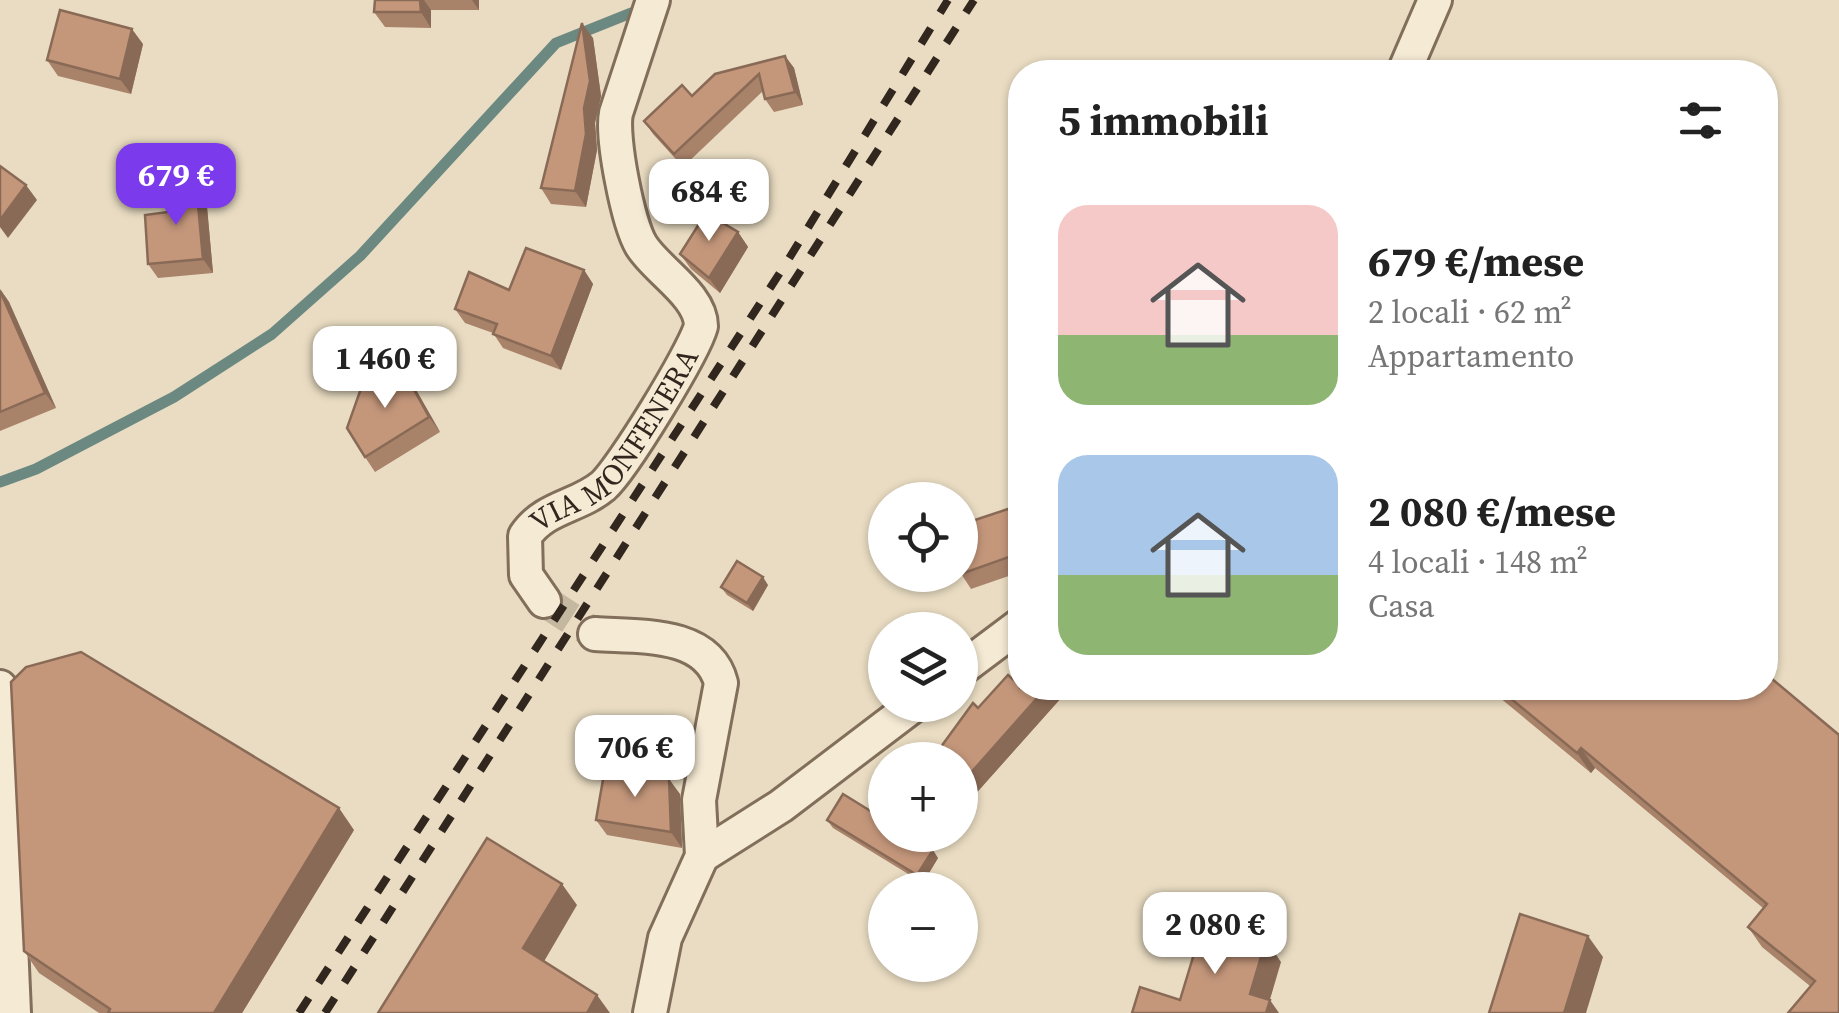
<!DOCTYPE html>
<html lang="it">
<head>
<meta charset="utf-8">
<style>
  body { margin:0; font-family:"Source Serif 4",serif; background:#f2f2f2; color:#222; height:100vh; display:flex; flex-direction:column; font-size:38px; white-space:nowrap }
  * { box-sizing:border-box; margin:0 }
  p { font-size:32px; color:#767676 }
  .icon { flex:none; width:55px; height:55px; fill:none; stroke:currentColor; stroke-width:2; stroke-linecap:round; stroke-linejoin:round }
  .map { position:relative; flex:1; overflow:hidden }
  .drawer { position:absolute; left:1008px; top:60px; width:770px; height:640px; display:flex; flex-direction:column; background:#fff; border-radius:40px; box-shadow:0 2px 8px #0004 }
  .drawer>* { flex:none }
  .tools { position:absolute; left:868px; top:482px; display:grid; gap:20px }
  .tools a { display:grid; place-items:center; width:110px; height:110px; border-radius:50%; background:#fff; box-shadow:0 2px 8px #0004; font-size:50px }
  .price { position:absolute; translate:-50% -85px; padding:0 22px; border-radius:20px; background:#fff; color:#222; font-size:32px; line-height:65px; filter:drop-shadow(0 2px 5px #0008) }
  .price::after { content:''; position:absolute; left:50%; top:60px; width:30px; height:22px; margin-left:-15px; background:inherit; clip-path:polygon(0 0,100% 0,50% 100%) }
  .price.on { background:#7c3aed; color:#fff }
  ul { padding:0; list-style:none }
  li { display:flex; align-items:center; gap:30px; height:250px; padding:0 50px }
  li span { display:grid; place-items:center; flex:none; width:280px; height:200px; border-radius:30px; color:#555 }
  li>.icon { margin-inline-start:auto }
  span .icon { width:120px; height:120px; fill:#fffc; stroke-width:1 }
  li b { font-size:42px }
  h2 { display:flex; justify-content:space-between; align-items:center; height:120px; padding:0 50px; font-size:42px }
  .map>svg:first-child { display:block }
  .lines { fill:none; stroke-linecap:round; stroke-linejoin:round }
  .stream { stroke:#6c8981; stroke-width:11 }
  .minor-tunnel { stroke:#c4b8a1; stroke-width:32; stroke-dasharray:32 16; stroke-linecap:butt }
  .minor-casing { stroke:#816e5b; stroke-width:38 }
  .minor { stroke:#f5ead4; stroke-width:32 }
  .rail { stroke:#32271e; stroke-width:8; stroke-dasharray:18 18; stroke-linecap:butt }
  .wall { fill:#a9826a }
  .shaded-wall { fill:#896a56 }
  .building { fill:#c4977b; stroke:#896a56; stroke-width:2.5 }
  .labels { text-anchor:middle; stroke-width:8; stroke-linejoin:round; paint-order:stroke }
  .street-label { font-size:30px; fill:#32271e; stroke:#f1e7d1 }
</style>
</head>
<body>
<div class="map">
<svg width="1839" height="1013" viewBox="0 0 1839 1013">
  <rect width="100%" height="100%" fill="#e9dcc2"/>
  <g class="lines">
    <polyline class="stream" points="0,482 36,469 174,397 272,334 360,256 556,43 631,13"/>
    <polyline class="minor-tunnel" points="544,601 595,634"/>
    <g class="minor-casing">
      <g id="minor">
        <polyline points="1404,72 1435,0"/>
        <path id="s1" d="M544,601L526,575L525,536C544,507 578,507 603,486C623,468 694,352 701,326C701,295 656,270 641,245C628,223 611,137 616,113L653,0"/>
        <path d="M595,634C638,637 708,631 721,683L699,800L702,856L665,938L650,1013"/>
        <polyline points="960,670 1020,625"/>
        <polyline points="0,687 14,1013"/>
        <polyline points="702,856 781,806 914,705"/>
      </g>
    </g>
    <use href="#minor" class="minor"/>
    <g class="rail">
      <polyline points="299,1013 785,265 948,0"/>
      <polyline points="325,1013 974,0"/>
    </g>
  </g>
  <g class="wall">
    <polygon points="375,0 479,0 479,10 431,10 431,28 385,27 374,12"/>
    <polygon points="593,38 601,96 595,123 597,150 586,207 551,204 541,188"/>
    <polygon points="143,44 131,94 58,76 47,60"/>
    <polygon points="785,56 794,68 803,105 774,112 765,99 763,91 683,167 653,134 644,121 692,96"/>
    <polygon points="206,196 213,273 158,278 148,264 168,212"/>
    <polygon points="738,232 748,247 720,293 691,269 680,254"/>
    <polygon points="584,270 593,284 561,370 503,348 493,333 465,323 455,309 509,290"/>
    <polygon points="0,289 9,302 56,408 0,431"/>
    <polygon points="401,366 411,381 440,432 375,472 365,457"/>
    <polygon points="1020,505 1020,572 971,589 960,572"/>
    <polygon points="768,585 753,611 727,595 721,587"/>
    <polygon points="1016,682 1020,688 1070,688 971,799 960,790 960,760 978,708"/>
    <polygon points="1488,688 1765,688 1839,1013 1810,986 1762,947 1748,927 1763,908 1595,768 1591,773"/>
    <polygon points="680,794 682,848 607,835 596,820"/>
    <polygon points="827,820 938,858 923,883 833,828"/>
    <polygon points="354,830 242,1013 99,1013 39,973 24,951"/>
  </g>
  <g class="shaded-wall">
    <polygon points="420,0 424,0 431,10 431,28 421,12"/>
    <polygon points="472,0 479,0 479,10"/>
    <polygon points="582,23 593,38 601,96 595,123 597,150 586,207 575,191 584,108"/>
    <polygon points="132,29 143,44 131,94 120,79"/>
    <polygon points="785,56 794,68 803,105 795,92"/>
    <polygon points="196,183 206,196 213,273 203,259"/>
    <polygon points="26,185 37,200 8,238 0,227 0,220"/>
    <polygon points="738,232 748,247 720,293 709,278"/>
    <polygon points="584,270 593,284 561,370 551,356"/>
    <polygon points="0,289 9,302 56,408 45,393"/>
    <polygon points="401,366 411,381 440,432 429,417"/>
    <polygon points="763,577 768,585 753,611 747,603"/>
    <polygon points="1046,688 1070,688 971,799 961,784"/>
    <polygon points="1581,748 1595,768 1591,773 1577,753"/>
    <polygon points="669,779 680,794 682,848 671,832"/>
    <polygon points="339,808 354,830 242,1013 214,1013"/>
    <polygon points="933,850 938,858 923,883 917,875"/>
    <polygon points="562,884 577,905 539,970 523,948"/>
    <polygon points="1588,936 1603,957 1586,1013 1564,1013"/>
    <polygon points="1266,940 1281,962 1266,1013 1250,994"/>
    <polygon points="597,995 610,1013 587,1013"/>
    <polygon points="1270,1000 1279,1013 1266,1013"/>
  </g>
  <g class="building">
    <polygon points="375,0 420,0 421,12 374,12"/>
    <polygon points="60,10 132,29 120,79 47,60"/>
    <polygon points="582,23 590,81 584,108 586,134 575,191 541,188"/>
    <polygon points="785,56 795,92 765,99 759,74 674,154 644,121 682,85 692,96 715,74"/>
    <polygon points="0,166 26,185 0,220"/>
    <polygon points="196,183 203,259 148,264 145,215 168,212 166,184"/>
    <polygon points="706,213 738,232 709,278 680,254"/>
    <polygon points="526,248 584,270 551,356 493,334 497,324 455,309 469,272 509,290"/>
    <polygon points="0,291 45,393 0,412"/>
    <polygon points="401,366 429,417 365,457 347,428 364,380"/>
    <polygon points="1020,505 1020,553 961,574 960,525"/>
    <polygon points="737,561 763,577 747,603 721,587"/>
    <polygon points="81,652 339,808 214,1013 108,1013 110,1009 24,951 11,682 26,667"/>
    <polygon points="1765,673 1839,735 1839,1013 1788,1013 1815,981 1748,927 1767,904 1581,748 1577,753 1498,688 1765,688"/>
    <polygon points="1008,675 1016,682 1020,679 1020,688 1046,688 961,784 960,760 932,759 973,703 978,708"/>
    <polygon points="605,768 669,779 671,832 596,820"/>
    <polygon points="843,794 885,820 885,835 908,835 933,850 917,875 827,820"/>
    <polygon points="487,838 562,884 523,948 597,995 587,1013 378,1013"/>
    <polygon points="1520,914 1588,936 1564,1013 1489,1013"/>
    <polygon points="1204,921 1266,940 1250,994 1270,1000 1266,1013 1132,1013 1140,987 1180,1000"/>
  </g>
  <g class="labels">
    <g class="street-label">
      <text dy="10" stroke="none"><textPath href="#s1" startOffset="205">VIA MONFENERA</textPath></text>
    </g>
  </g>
</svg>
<div class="tools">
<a><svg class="icon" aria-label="locate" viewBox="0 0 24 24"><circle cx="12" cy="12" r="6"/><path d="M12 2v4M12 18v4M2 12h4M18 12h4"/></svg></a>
<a><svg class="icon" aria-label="layers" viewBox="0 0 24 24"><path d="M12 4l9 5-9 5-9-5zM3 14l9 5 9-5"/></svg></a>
<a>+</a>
<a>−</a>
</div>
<b class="price on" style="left:176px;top:228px">679 €</b>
<b class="price" style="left:709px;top:244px">684 €</b>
<b class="price" style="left:385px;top:411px">1 460 €</b>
<b class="price" style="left:635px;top:800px">706 €</b>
<b class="price" style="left:1215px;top:977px">2 080 €</b>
<section class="drawer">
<h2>5 immobili<svg class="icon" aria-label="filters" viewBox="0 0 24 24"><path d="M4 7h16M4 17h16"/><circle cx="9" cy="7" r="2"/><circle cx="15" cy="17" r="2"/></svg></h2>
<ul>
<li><span style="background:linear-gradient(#f6c9c9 65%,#8fb573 0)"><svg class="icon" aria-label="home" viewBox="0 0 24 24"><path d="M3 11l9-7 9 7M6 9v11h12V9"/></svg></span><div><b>679 €/mese</b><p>2 locali · 62 m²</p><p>Appartamento</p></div></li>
<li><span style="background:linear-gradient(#a9c7e8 60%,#8fb573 0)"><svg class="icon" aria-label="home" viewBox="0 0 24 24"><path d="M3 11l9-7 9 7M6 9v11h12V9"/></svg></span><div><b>2 080 €/mese</b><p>4 locali · 148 m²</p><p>Casa</p></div></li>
</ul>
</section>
</div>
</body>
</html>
